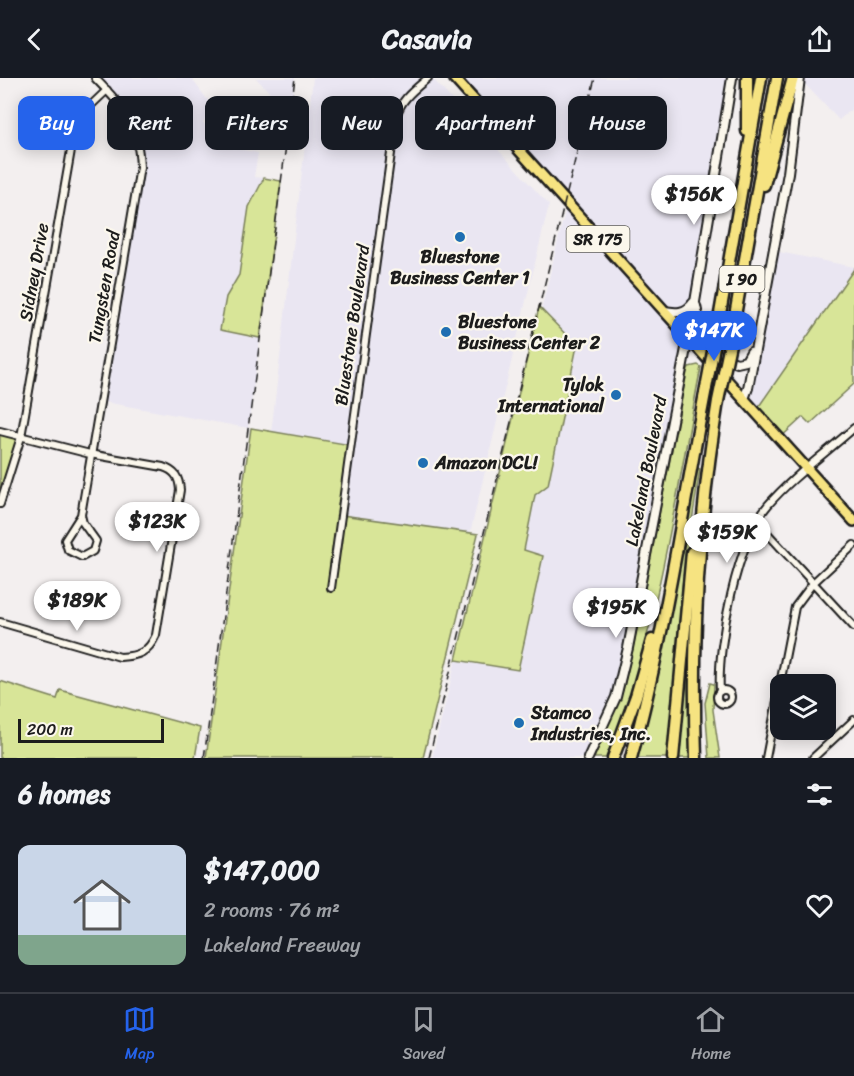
<!DOCTYPE html>
<html lang="en">
<head>
<meta charset="utf-8">
<style>
  body { margin:0; font-family:Sriracha,sans-serif; background:#20242c; color:#f1f3f6; height:100vh; display:flex; flex-direction:column; font-size:22px; white-space:nowrap }
  * { box-sizing:border-box; margin:0 }
  p { font-size:20px; color:#9ea1a6 }
  .icon { flex:none; width:33px; height:33px; fill:none; stroke:currentColor; stroke-width:2; stroke-linecap:round; stroke-linejoin:round }
  .map { position:relative; height:680px; overflow:hidden }
  .side { display:flex; flex-direction:column; background:#171b24; flex:1 }
  .side>* { flex:none }
  .hud { position:absolute; left:18px; top:18px; width:819px; height:54px; display:flex; gap:12px }
  .fabs { position:absolute; left:770px; top:596px; display:grid; gap:12px }
  .fabs a { display:grid; place-items:center; width:66px; height:66px; border-radius:12px; background:#171b24; box-shadow:0 3px 15px #0003; font-size:30px }
  .scale { position:absolute; left:18px; bottom:15px; width:146px; box-sizing:border-box; padding-left:6px; border:3px solid #1c1c1c; border-top:0; font-size:16px; line-height:21px; white-space:nowrap; color:#1c1c1c; -webkit-text-stroke:4px #fbf7ec; paint-order:stroke }
  .price { position:absolute; translate:-50% -51px; padding:0 14px; border-radius:21px; background:#fff; color:#222; font-size:20px; line-height:39px; filter:drop-shadow(0 2px 3px #0008) }
  .price::after { content:''; position:absolute; left:50%; top:36px; width:18px; height:14px; margin-left:-9px; background:inherit; clip-path:polygon(0 0,100% 0,50% 100%) }
  .price.selected { background:#2563eb; color:#fff }
  ul { padding:0; list-style:none }
  li { display:flex; align-items:center; gap:18px; height:150px; padding:0 18px }
  li span { display:grid; place-items:center; flex:none; width:168px; height:120px; border-radius:12px; color:#555 }
  li>.icon { margin-inline-start:auto }
  span .icon { width:72px; height:72px; fill:#fffc; stroke-width:1 }
  li b { font-size:26px }
  h2 { display:flex; justify-content:space-between; align-items:center; height:72px; padding:0 18px; font-size:26px }
  .chip { padding:0 21px; border-radius:12px; background:#171b24; box-shadow:0 3px 15px #0003; font-size:21px; line-height:54px }
  .chip.selected { background:#2563eb; color:#fff }
  header { display:flex; justify-content:space-between; align-items:center; height:78px; padding:0 18px; background:#171b24; font-size:27px; font-weight:700 }
  .tab-bar { display:flex; justify-content:space-around; align-items:center; height:84px; border-top:2px solid #363941; background:#171b24; font-size:16px; color:#9ea1a6 }
  .tab-bar a { display:grid; justify-items:center; gap:3px }
  .tab-bar .selected { color:#2563eb }
  .map>svg:first-child { display:block }
  .built { fill:#eae6f2 }
  .green { fill:#d8e598; stroke:#7a805a; stroke-width:1.5 }
  .lines { fill:none; stroke-linecap:round; stroke-linejoin:round }
  .minor-casing { stroke:#1c1c1c; stroke-width:10 }
  .tertiary-casing { stroke:#1c1c1c; stroke-width:12 }
  .primary-casing { stroke:#1c1c1c; stroke-width:14 }
  .motorway-casing { stroke:#1c1c1c; stroke-width:15 }
  .minor { stroke:#fbf7ec; stroke-width:6 }
  .tertiary { stroke:#fbf7ec; stroke-width:8 }
  .primary { stroke:#f6e381; stroke-width:9 }
  .motorway { stroke:#f6e381; stroke-width:10 }
  .rail { stroke:#1c1c1c; stroke-width:1.5; stroke-dasharray:9 4.5; stroke-linecap:butt }
  .motorway-bridge-casing { stroke:#1c1c1c; stroke-width:15; stroke-linecap:butt }
  .motorway-bridge { stroke:#f6e381; stroke-width:10 }
  .poi-dot { fill:#1f6fb2; stroke:#fbf7ec; stroke-width:2 }
  .labels { text-anchor:middle; stroke-width:4.5; stroke-linejoin:round; paint-order:stroke }
  .shield { fill:#fbf7ec; stroke:#5f5e5a; stroke-width:1.5 }
  .shield-label { font-size:16px; font-weight:bold; fill:#1c1c1c }
  .poi-label { font-size:18px; font-weight:bold; fill:#1c1c1c; stroke:#fbf7ec; text-anchor:start }
  .street-label { font-size:18px; fill:#1c1c1c; stroke:#fbf7ec }
</style>
</head>
<body>
<header><svg class="icon" aria-label="back" viewBox="0 0 24 24"><path d="M15 5l-7 7 7 7"/></svg>Casavia<svg class="icon" aria-label="share" viewBox="0 0 24 24"><path d="M12 15V3M7 8l5-5 5 5M5 13v7h14v-7"/></svg></header>
<div class="map">
<svg width="854" height="680" viewBox="0 0 854 680">
  <rect width="100%" height="100%" fill="#f3efef"/>
  <filter id="ink" filterUnits="userSpaceOnUse"><feTurbulence type="fractalNoise" baseFrequency=".0167" numOctaves="2"/><feDisplacementMap in="SourceGraphic" scale="12" xChannelSelector="R" yChannelSelector="G"/><feConvolveMatrix kernelMatrix="1 2 1 2 8 2 1 2 1" color-interpolation-filters="sRGB"/></filter>
  <g filter="url(#ink)">
    <g class="built">
      <polygon points="95,0 191,0 216,33 203,44 219,67 258,75 254,99 264,100 249,129 239,197 226,219 220,251 260,260 248,350 99,323 140,89 130,40"/>
      <polygon points="256,0 295,0 290,36"/>
      <polygon points="313,0 432,0 549,127 416,680 236,652"/>
      <polygon points="453,0 732,0 695,221 616,619 588,680 432,680 567,126"/>
      <polygon points="854,0 854,29 839,42 800,1"/>
      <polygon points="774,173 854,189 854,191 755,334 747,325"/>
    </g>
    <g class="green">
      <polygon points="264,100 281,103 260,260 220,252 226,219 239,197 249,129"/>
      <polygon points="854,191 854,306 810,346 803,339 779,361 755,334"/>
      <polygon points="539,229 577,268 548,407 535,417 524,472 543,478 518,592 456,582"/>
      <path d="M698,287L701,289C675,420 658,556 607,680H594L623,612L634,565L687,294L689,289Z"/>
      <polygon points="251,350 351,367 342,437 478,456 423,680 206,680"/>
      <polygon points="0,353 21,359 0,426"/>
      <polygon points="697,390 700,391 683,500 668,680 636,680 673,519"/>
      <polygon points="688,557 691,557 691,680 678,680"/>
      <polygon points="0,603 57,621 60,612 200,650 195,680 0,680"/>
      <polygon points="710,605 714,606 713,632 720,680 709,680 705,625"/>
    </g>
    <g class="lines">
      <g class="minor-casing">
        <g id="minor">
          <path d="M0,353L90,376L163,389C175,393 179,399 180,412L156,557C148,575 138,578 120,579L0,544"/>
          <polyline points="0,426 21,359 74,55 85,33 107,12"/>
          <path d="M81,437L83,445L96,463L93,473L82,479L68,472L65,462L81,437L140,89C138,44 125,31 95,0"/>
          <polyline points="756,443 854,549"/>
          <path d="M331,510L396,39C401,21 414,12 428,0"/>
          <polyline points="780,606 795,529 813,505 854,467"/>
          <circle cx="724" cy="619" r="7"/>
          <path d="M720,613C717,566 737,463 768,427C792,399 826,375 854,350"/>
          <polyline points="766,680 780,607"/>
          <polyline points="813,680 854,642"/>
        </g>
      </g>
      <g class="tertiary-casing">
        <g id="tertiary">
          <polyline points="696,228 700,248 729,282 737,285 746,283 751,274"/>
          <path d="M664,233C675,235 686,236 693,225"/>
          <polyline points="744,321 748,310 788,95 800,0"/>
          <polyline points="588,680 616,619 628,570 695,224 732,0"/>
        </g>
      </g>
      <g class="primary-casing">
        <polyline id="primary" points="454,0 854,443"/>
      </g>
      <g class="motorway-casing">
        <g id="motorway">
          <polyline points="747,0 747,53"/>
          <polyline points="764,107 793,0"/>
          <polyline points="717,253 761,0"/>
          <polyline points="730,266 777,0"/>
          <polyline points="613,680 636,618 652,562"/>
          <path d="M631,680C665,559 682,433 706,310"/>
          <polyline points="673,680 692,474"/>
          <path d="M696,680C692,557 698,445 718,323"/>
        </g>
      </g>
      <use href="#minor" class="minor"/>
      <use href="#tertiary" class="tertiary"/>
      <use href="#primary" class="primary"/>
      <use href="#motorway" class="motorway"/>
      <g class="rail">
        <polyline points="204,680 295,0"/>
        <polyline points="429,680 595,0"/>
      </g>
      <g class="motorway-bridge-casing">
        <g id="motorway-bridge">
          <polyline points="706,310 717,253"/>
          <polyline points="718,323 730,266"/>
        </g>
      </g>
      <use href="#motorway-bridge" class="motorway-bridge"/>
    </g>
  </g>
  <g class="poi-dot">
    <circle cx="460" cy="159" r="6"/>
    <circle cx="446" cy="254" r="6"/>
    <circle cx="616" cy="317" r="6"/>
    <circle cx="423" cy="385" r="6"/>
    <circle cx="519" cy="645" r="6"/>
  </g>
  <g class="labels">
    <g class="shield">
      <rect x="566.5" y="148" width="63" height="26" rx="4.5"/>
      <rect x="719.5" y="188" width="45" height="26" rx="4.5"/>
    </g>
    <g class="shield-label">
      <text x="598" y="167">SR 175</text>
      <text x="742" y="207">I 90</text>
    </g>
    <g class="poi-label">
      <text x="460" y="185" text-anchor="middle">Bluestone<tspan x="460" dy="21">Business Center 1</tspan></text>
      <text x="458" y="250">Bluestone<tspan x="458" dy="21">Business Center 2</tspan></text>
      <text x="604" y="313" text-anchor="end">Tylok<tspan x="604" dy="21">International</tspan></text>
      <text x="435" y="391">Amazon DCL!</text>
      <text x="531" y="641">Stamco<tspan x="531" dy="21">Industries, Inc.</tspan></text>
    </g>
    <g class="street-label">
      <text transform="translate(34 194) rotate(-80)" y="6">Sidney Drive</text>
      <text transform="translate(104 209) rotate(-80)" y="6">Tungsten Road</text>
      <text transform="translate(352 247) rotate(-82)" y="6">Bluestone Boulevard</text>
      <text transform="translate(646 393) rotate(-79)" y="6">Lakeland Boulevard</text>
    </g>
  </g>
</svg>
<div class="fabs">
<a><svg class="icon" aria-label="layers" viewBox="0 0 24 24"><path d="M12 4l9 5-9 5-9-5zM3 14l9 5 9-5"/></svg></a>
</div>
<div class="scale">200 m</div>
<b class="price" style="left:694px;top:148px">$156K</b>
<b class="price selected" style="left:714px;top:284px">$147K</b>
<b class="price" style="left:157px;top:475px">$123K</b>
<b class="price" style="left:727px;top:486px">$159K</b>
<b class="price" style="left:77px;top:554px">$189K</b>
<b class="price" style="left:616px;top:561px">$195K</b>
<div class="hud">
<a class="chip selected">Buy</a>
<a class="chip">Rent</a>
<a class="chip">Filters</a>
<a class="chip">New</a>
<a class="chip">Apartment</a>
<a class="chip">House</a>
</div>
</div>
<section class="side">
<h2>6 homes<svg class="icon" aria-label="filters" viewBox="0 0 24 24"><path d="M4 7h16M4 17h16"/><circle cx="9" cy="7" r="2"/><circle cx="15" cy="17" r="2"/></svg></h2>
<ul>
<li><span style="background:linear-gradient(#c9d6e8 75%,#7fa58c 0)"><svg class="icon" aria-label="home" viewBox="0 0 24 24"><path d="M3 11l9-7 9 7M6 9v11h12V9"/></svg></span><div><b>$147,000</b><p>2 rooms · 76 m²</p><p>Lakeland Freeway</p></div><svg class="icon" aria-label="heart" viewBox="0 0 24 24"><path d="M12 20l-8-8c-3-5 5-10 8-4 3-6 11-1 8 4z"/></svg></li>
</ul>
</section>
<nav class="tab-bar">
<a class="selected"><svg class="icon" aria-label="map" viewBox="0 0 24 24"><path d="M3 6l6-2 6 2 6-2v14l-6 2-6-2-6 2zM9 4v14M15 6v14"/></svg>Map</a>
<a><svg class="icon" aria-label="saved" viewBox="0 0 24 24"><path d="M7 4h10v16l-5-4-5 4z"/></svg>Saved</a>
<a><svg class="icon" aria-label="home" viewBox="0 0 24 24"><path d="M3 11l9-7 9 7M6 9v11h12V9"/></svg>Home</a>
</nav>
</body>
</html>
